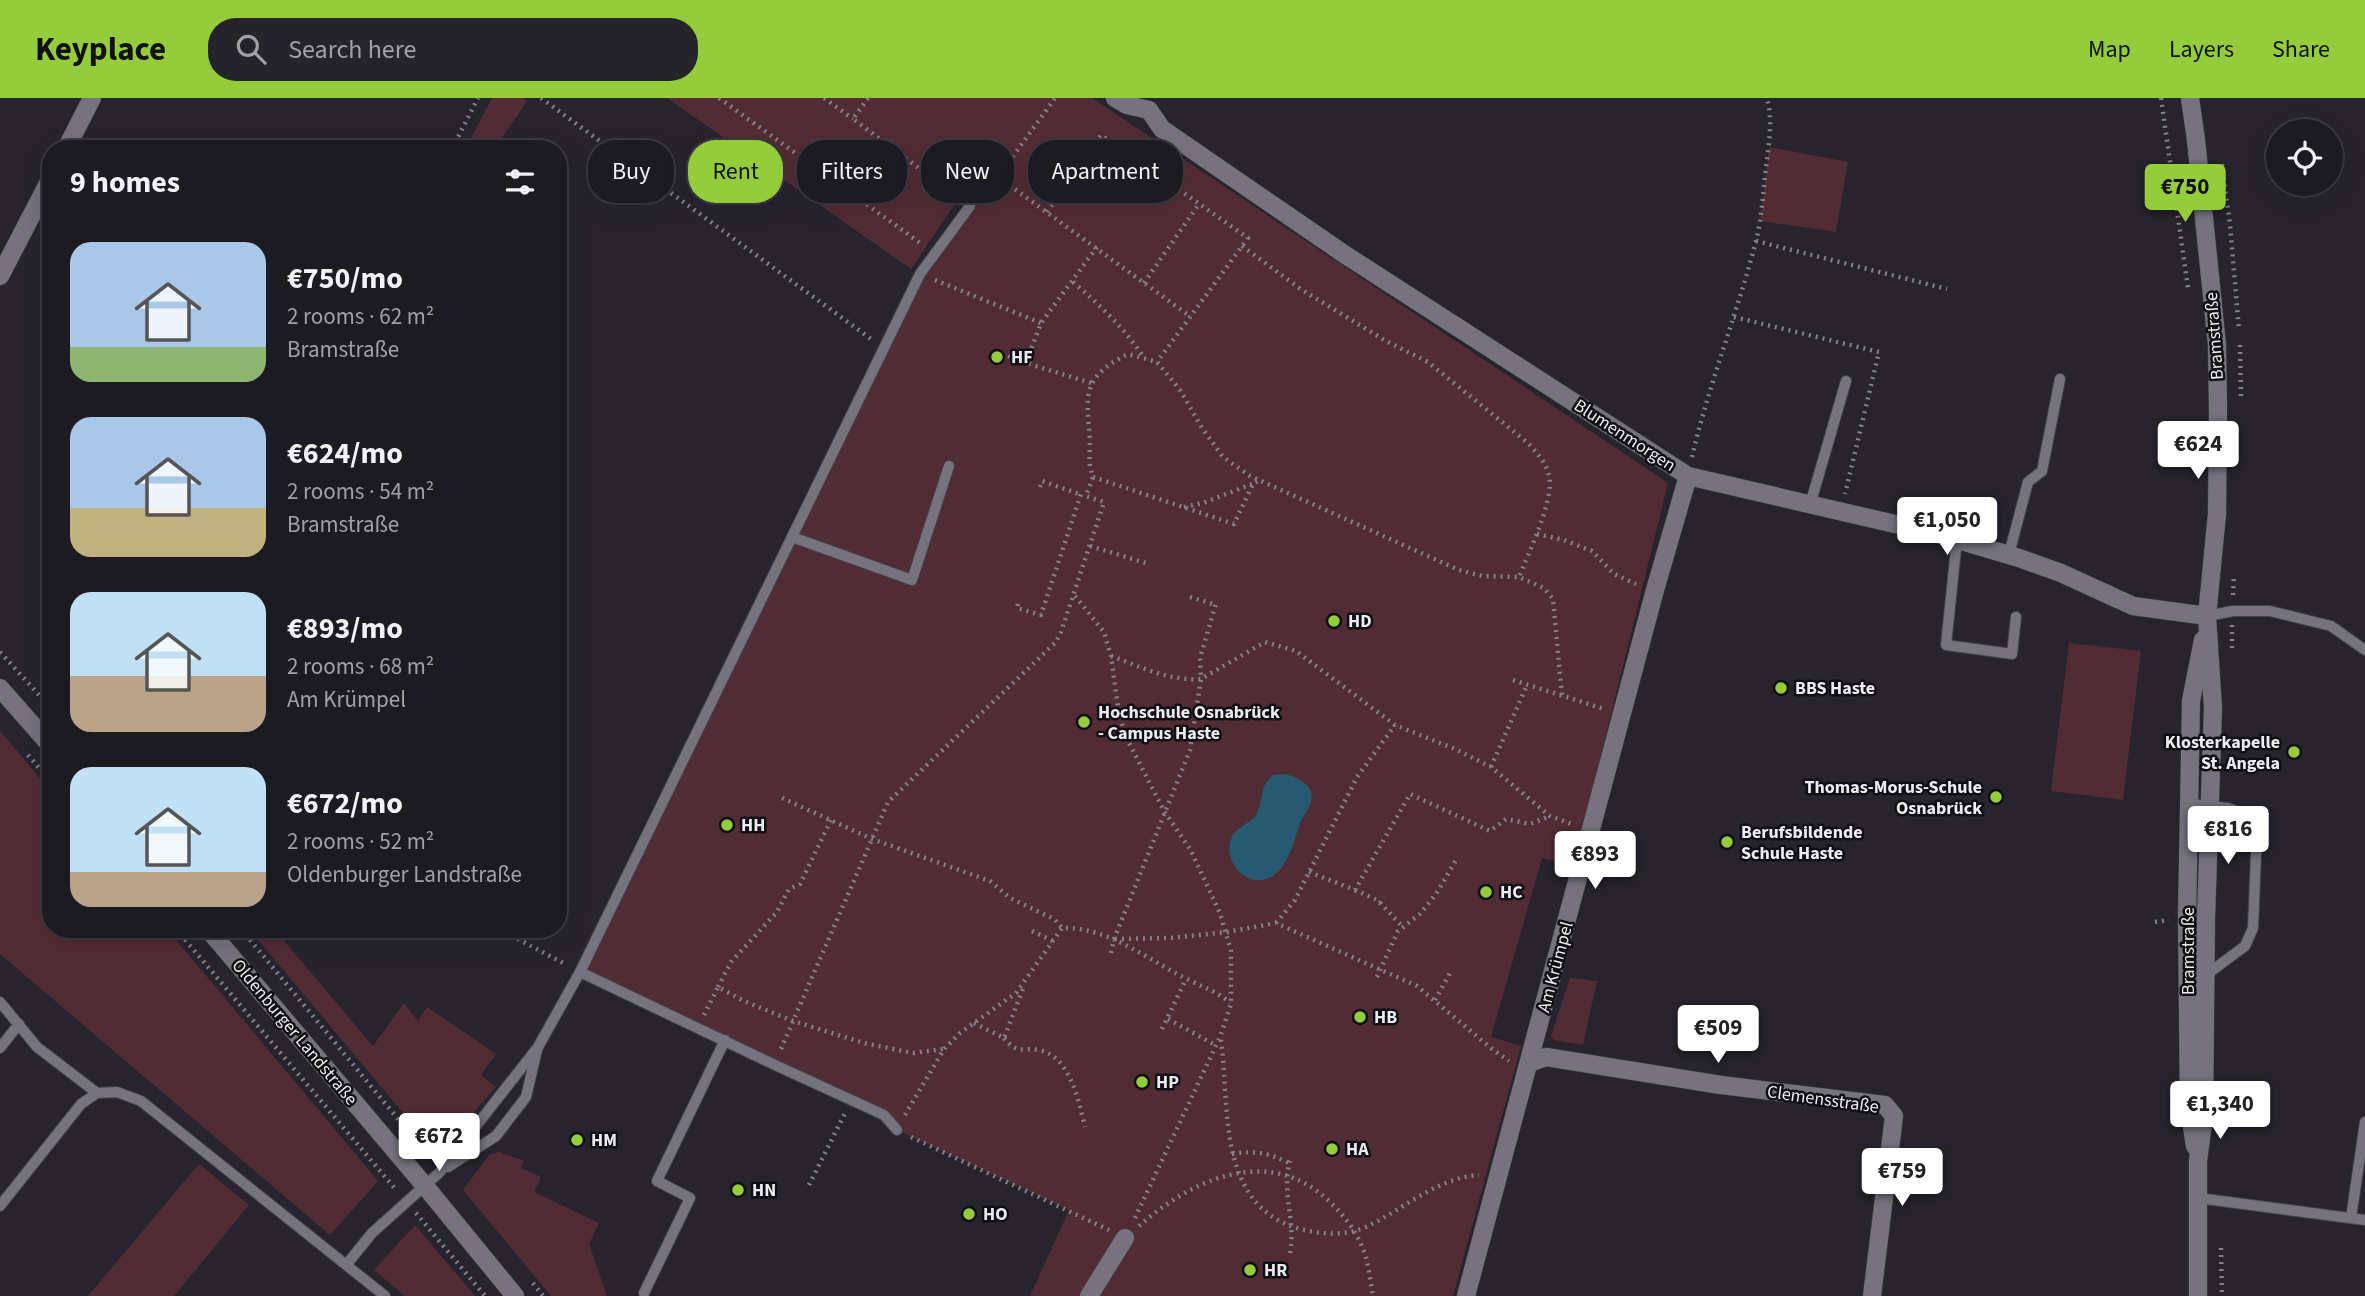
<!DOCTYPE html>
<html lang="en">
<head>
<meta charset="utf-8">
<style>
  body { margin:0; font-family:"Source Sans 3",sans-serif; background:#25242a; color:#f1f3f6; height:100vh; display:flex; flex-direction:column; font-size:26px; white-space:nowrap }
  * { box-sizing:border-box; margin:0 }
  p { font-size:23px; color:#a0a1a5 }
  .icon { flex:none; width:38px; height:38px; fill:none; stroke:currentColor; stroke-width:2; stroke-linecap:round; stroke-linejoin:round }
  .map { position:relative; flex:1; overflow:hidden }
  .sheet { position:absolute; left:42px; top:42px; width:525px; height:798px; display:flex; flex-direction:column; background:#1d1b22; border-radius:28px; box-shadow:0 7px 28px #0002,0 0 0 2px #3b3940 }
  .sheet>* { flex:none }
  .top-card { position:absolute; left:588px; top:42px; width:665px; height:63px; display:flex; gap:14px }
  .controls { position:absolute; left:2266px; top:21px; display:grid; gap:14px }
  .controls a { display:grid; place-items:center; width:77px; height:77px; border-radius:50%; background:#1d1b22; box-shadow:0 7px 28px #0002,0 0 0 2px #3b3940; font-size:35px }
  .price { position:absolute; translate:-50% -60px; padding:0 16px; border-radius:7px; background:#fff; color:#222; font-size:23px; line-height:46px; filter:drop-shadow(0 2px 4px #0008) }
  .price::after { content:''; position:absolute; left:50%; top:42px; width:21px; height:16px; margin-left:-10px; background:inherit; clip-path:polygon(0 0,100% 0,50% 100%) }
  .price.current { background:#95cc3b; color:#111 }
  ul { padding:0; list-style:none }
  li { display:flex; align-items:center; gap:21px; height:175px; padding:0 28px }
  li span { display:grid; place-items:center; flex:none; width:196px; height:140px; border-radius:21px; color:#555 }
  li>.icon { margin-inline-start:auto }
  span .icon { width:84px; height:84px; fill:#fffc; stroke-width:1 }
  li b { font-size:30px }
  h2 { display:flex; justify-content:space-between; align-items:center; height:84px; padding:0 28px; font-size:30px }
  .pill { padding:0 24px; border-radius:28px; background:#1d1b22; box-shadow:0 7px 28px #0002,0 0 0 2px #3b3940; font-size:24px; line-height:63px }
  .pill.current { background:#95cc3b; color:#111 }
  header { display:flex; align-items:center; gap:42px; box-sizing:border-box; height:98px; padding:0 35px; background:#95cc3b; color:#111 }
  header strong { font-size:33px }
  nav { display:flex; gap:38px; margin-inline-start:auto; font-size:24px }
  .search { width:490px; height:63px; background:#25242a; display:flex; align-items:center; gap:18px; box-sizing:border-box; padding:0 24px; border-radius:28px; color:#a0a1a5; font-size:26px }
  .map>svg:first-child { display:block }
  .green { fill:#522c35 }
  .water { fill:#275970 }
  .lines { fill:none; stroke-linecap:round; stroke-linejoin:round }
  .service-casing { stroke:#45434b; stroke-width:12 }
  .minor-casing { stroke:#45434b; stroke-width:19 }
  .tertiary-casing { stroke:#45434b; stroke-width:19 }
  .path { stroke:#84818a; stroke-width:4.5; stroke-dasharray:2 5; stroke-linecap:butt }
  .service { stroke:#76737f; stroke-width:10 }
  .minor { stroke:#76737f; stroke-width:18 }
  .tertiary { stroke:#76737f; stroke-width:18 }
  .poi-dot { fill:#95cc3b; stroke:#0f0e13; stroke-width:2.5 }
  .labels { text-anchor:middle; stroke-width:5; stroke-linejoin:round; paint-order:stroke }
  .street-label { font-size:18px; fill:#eeecf3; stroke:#0f0e13 }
  .poi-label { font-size:18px; font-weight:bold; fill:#eeecf3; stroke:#0f0e13; text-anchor:start }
</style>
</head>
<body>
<header>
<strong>Keyplace</strong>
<div class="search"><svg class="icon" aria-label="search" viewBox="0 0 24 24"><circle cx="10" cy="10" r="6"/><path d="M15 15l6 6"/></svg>Search here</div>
<nav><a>Map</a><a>Layers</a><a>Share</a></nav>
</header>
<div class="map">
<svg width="2365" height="1198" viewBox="0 0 2365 1198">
  <rect width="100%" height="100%" fill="#27242e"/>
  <g class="green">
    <polygon points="492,0 523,0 527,3 494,51 481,51 470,42"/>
    <polygon points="667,0 1092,0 1668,385 1574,767 1542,760 1491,939 1521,948 1453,1198 1030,1198 1069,1112 897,1032 884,1017 583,875 921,185 974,111 988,95 971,82 911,171"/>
    <polygon points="1769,49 1848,64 1836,134 1760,123"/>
    <polygon points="2069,545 2141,553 2123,702 2051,693"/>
    <polygon points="0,633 51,693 51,831 167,831 378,1083 330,1137 0,856"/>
    <polygon points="249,831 274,831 373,948 404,905 418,923 427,909 496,956 481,977 496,989 452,1039 435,1053"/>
    <polygon points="1570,880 1597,883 1583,947 1554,942 1551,938"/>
    <polygon points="499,1054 524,1063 521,1070 541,1079 534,1094 599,1125 589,1146 607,1198 551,1198 463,1092 490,1056"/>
    <polygon points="199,1066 249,1107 174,1198 88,1198"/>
    <polygon points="415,1127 475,1198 405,1198 374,1172"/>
  </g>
  <path class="water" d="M1286,676C1295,679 1308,684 1311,694C1315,703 1305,715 1301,723C1294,741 1288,775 1266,781C1244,788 1223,762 1231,741C1235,728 1251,727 1257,715C1265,699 1257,693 1273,677Z"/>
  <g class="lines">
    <g class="service-casing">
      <g id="service">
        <polyline points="1810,407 1846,283"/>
        <polyline points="792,439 912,482 949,368"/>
        <polyline points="1957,441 1946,547 2012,556 2016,519"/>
        <polyline points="2009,456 2028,384 2042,373 2060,281"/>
        <polyline points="2207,518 2233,513 2270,513 2331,528 2365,552"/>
        <polyline points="2190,706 2228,710 2247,717 2257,732 2253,830 2245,848 2206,877"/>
        <polyline points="580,874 775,967 884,1017 897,1032"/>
        <polyline points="0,904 37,949 97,995 117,994 141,1003 385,1198"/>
        <polyline points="0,950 19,926"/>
        <polyline points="448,1069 496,1038 526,999 537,952"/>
        <polyline points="2198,1100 2365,1122"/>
        <polyline points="0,1108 81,1006 97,995"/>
        <polyline points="2351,1120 2365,1024"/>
        <polyline points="347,1166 372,1135 440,1074 538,949 580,874 920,176 970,108"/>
        <polyline points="644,1195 690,1100 657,1083 725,942"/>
      </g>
    </g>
    <g class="minor-casing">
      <g id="minor">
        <polyline points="1115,0 1127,7 1149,12 1162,31 1344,156 1688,378 1938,436 2019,460 2061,475 2133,508 2207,518"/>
        <polyline points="66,51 92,0"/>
        <polyline points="0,178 51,80"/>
        <polyline points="1529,965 1546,959 1721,987 1885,1007 1894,1018 1872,1198"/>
        <polyline points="1089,1198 1125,1140"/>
        <polyline points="1466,1198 1655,492 1688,378"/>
      </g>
    </g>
    <g class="tertiary-casing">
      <g id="tertiary">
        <polyline points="2190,0 2196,42 2217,247 2218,313 2217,416 2207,518 2213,610 2206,820 2204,1018 2198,1063 2198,1198"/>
        <polyline points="0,590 51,648"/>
        <polyline points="208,831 425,1088 515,1198"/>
        <polyline points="2195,1048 2189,1010 2187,819 2191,603 2203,542"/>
      </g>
    </g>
    <g class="path">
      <polyline points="541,0 871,241"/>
      <polyline points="719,0 923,147"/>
      <polyline points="824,0 853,21"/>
      <polyline points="868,0 853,21 959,100"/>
      <polyline points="2161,0 2188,190"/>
      <polyline points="452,51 478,0"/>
      <polyline points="2222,66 2230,127 2239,232"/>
      <polyline points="998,79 1191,219"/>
      <polyline points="981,96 998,79 1055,0"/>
      <polyline points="1047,114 1101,37 1248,140 1157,264"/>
      <polyline points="1756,143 1947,191"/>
      <path d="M1242,148L1302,192L1386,243L1428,264L1528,345C1537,355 1546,364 1549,378C1555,401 1528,456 1519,479L1544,490L1553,501L1562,598"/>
      <polyline points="935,182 1041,225"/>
      <path d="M1073,184C1100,207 1123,229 1143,258"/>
      <polyline points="1144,185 1199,106"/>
      <polyline points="558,203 563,198"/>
      <polyline points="1734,219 1879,254 1845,396"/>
      <polyline points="2240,247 2241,298"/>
      <polyline points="1008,258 1026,265"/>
      <polyline points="1091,285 1026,265 1041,225 1097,149"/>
      <path d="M1692,359C1709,286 1737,216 1756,143C1762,119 1763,94 1766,69C1769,47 1773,21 1767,0"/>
      <polyline points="1093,379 1234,426 1253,386 1258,383"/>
      <polyline points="1040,389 1042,383 1082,397"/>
      <polyline points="1184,409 1203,405 1252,386"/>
      <polyline points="1537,436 1564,442 1592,453 1614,476 1636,486"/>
      <polyline points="1090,448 1149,466"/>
      <polyline points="2233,497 2234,478"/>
      <polyline points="1075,498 1104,534 1111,558 1119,616 1126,639 1164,713 1190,751 1220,815 1231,853 1231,906 1220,939 1134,1122"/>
      <polyline points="1190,499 1216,507"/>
      <polyline points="1018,506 1017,510 1041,517 1081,396"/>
      <polyline points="2232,550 2232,527"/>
      <polyline points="0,554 51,610"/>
      <path d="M1111,558C1141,569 1169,583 1201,581L1200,560L1217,502"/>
      <polyline points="1513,582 1604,611"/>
      <polyline points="28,657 51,684"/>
      <polyline points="1491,669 1527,587"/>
      <path d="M782,700L872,741L990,783L1010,800L1054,821L1062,830C1109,829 1146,861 1187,881C1202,889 1217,893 1230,905"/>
      <polyline points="1309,774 1355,792 1410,696 1490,733 1506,721 1530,726 1550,718"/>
      <polyline points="1355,792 1377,802 1402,828"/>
      <polyline points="1380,805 1384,799"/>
      <polyline points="2155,824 2169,822"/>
      <polyline points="1276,825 1295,802 1357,679 1395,627"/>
      <polyline points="176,831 397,1093"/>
      <polyline points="241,831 403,1027"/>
      <polyline points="499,831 567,867"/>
      <polyline points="1032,833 1053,843"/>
      <polyline points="1115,841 1170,840 1227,834 1276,825 1417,888 1492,951 1509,963"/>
      <polyline points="1111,855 1114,841 1190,652 1201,581 1265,544 1296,553 1395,627 1455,651 1491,669 1550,718 1574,727"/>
      <polyline points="1377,879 1398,833 1420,816 1436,796 1456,762"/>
      <polyline points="718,889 731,864 777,814 789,791 800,786 831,722"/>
      <polyline points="1435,902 1450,875"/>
      <polyline points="704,917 718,889 744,903 793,923 864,945 913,955 943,951"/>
      <polyline points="1168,921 1217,948"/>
      <polyline points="974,925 1004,940 1024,888"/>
      <polyline points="1162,931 1186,881"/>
      <path d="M1004,940C1018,957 1021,949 1038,952C1070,956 1079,1005 1085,1029"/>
      <path d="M1221,942C1230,1009 1216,1108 1300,1131C1323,1137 1347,1138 1368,1128C1405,1110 1437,1080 1479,1077"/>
      <path d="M781,951L888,704L1056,544L1061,534L1104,404L1086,398L1093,379L1090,369C1089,360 1090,351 1090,342C1086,295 1082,279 1128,256L1157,264L1180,292L1202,330L1223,359L1250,378L1459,472L1482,478L1519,479"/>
      <polyline points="905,1017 944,951 960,935 1016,895 1062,830"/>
      <polyline points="911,1039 1109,1132"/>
      <path d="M1232,1056C1255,1052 1269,1055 1289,1065"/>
      <polyline points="809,1087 845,1015"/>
      <polyline points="416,1115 485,1198"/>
      <path d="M1139,1128C1192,1081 1269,1046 1329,1103C1344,1117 1356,1133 1363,1151C1369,1166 1370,1182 1373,1198"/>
      <polyline points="2221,1150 2222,1198"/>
      <path d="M1290,1155C1296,1124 1281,1092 1290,1063"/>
      <polyline points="533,1185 543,1198"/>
    </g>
    <use href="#service" class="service"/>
    <use href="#minor" class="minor"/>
    <use href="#tertiary" class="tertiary"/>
  </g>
  <g class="poi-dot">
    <circle cx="997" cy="259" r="7"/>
    <circle cx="1334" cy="523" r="7"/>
    <circle cx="1781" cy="590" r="7"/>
    <circle cx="1084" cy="624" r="7"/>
    <circle cx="2294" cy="654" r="7"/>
    <circle cx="1996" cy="699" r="7"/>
    <circle cx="727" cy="727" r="7"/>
    <circle cx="1727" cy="744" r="7"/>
    <circle cx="1486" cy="794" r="7"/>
    <circle cx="1360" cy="919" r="7"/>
    <circle cx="1142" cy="984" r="7"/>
    <circle cx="577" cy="1042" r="7"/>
    <circle cx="1332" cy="1051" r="7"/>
    <circle cx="738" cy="1092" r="7"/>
    <circle cx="969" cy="1116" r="7"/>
    <circle cx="1250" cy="1172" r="7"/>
  </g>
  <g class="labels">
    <g class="street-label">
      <text transform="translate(2214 238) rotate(-94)" y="6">Bramstraße</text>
      <text transform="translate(1625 337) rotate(33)" y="6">Blumenmorgen</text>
      <text transform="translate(2188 853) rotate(-90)" y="6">Bramstraße</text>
      <text transform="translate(1555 869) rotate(-75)" y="6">Am Krümpel</text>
      <text transform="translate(295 934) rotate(50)" y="6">Oldenburger Landstraße</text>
      <text transform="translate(1823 1001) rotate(8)" y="6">Clemensstraße</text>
    </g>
    <g class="poi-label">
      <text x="1011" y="265">HF</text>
      <text x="1348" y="529">HD</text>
      <text x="1795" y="596">BBS Haste</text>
      <text x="1098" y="620">Hochschule Osnabrück<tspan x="1098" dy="21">- Campus Haste</tspan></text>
      <text x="2280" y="650" text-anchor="end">Klosterkapelle<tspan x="2280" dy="21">St. Angela</tspan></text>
      <text x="1982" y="695" text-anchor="end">Thomas-Morus-Schule<tspan x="1982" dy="21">Osnabrück</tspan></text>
      <text x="741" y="733">HH</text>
      <text x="1741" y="740">Berufsbildende<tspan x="1741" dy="21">Schule Haste</tspan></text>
      <text x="1500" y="800">HC</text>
      <text x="1374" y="925">HB</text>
      <text x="1156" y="990">HP</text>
      <text x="591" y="1048">HM</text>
      <text x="1346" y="1057">HA</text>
      <text x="752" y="1098">HN</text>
      <text x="983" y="1122">HO</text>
      <text x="1264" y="1178">HR</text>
    </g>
  </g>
</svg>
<div class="controls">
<a><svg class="icon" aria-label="locate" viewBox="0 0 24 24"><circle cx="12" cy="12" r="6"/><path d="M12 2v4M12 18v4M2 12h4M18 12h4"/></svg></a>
</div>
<b class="price current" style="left:2185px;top:126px">€750</b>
<b class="price" style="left:2198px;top:383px">€624</b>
<b class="price" style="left:1947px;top:459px">€1,050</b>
<b class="price" style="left:2228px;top:768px">€816</b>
<b class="price" style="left:1595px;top:793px">€893</b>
<b class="price" style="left:1718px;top:967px">€509</b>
<b class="price" style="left:2220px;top:1043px">€1,340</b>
<b class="price" style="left:439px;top:1075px">€672</b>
<b class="price" style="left:1902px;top:1110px">€759</b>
<div class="top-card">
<a class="pill">Buy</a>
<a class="pill current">Rent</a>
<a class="pill">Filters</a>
<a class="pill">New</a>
<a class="pill">Apartment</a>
</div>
<section class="sheet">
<h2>9 homes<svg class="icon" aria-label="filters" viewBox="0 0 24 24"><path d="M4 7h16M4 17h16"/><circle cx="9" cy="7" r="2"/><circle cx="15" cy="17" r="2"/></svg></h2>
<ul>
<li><span style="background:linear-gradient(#a9c7e8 75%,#8fb573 0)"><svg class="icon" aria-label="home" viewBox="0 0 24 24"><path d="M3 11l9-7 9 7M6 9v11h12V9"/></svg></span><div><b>€750/mo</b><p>2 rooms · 62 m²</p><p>Bramstraße</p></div></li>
<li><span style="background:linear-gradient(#a9c7e8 65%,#c2b280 0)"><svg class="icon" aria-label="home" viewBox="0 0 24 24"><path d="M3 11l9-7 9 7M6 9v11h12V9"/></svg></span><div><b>€624/mo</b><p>2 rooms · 54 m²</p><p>Bramstraße</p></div></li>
<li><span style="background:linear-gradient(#bfe0f5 60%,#b9a48a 0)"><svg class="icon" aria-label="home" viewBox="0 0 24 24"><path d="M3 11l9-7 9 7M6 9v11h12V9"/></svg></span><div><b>€893/mo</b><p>2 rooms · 68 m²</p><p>Am Krümpel</p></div></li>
<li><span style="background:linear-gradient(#bfe0f5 75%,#b9a48a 0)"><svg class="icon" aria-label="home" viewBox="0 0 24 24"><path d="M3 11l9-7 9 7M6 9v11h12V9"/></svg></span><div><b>€672/mo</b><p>2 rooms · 52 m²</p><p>Oldenburger Landstraße</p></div></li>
</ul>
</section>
</div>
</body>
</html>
